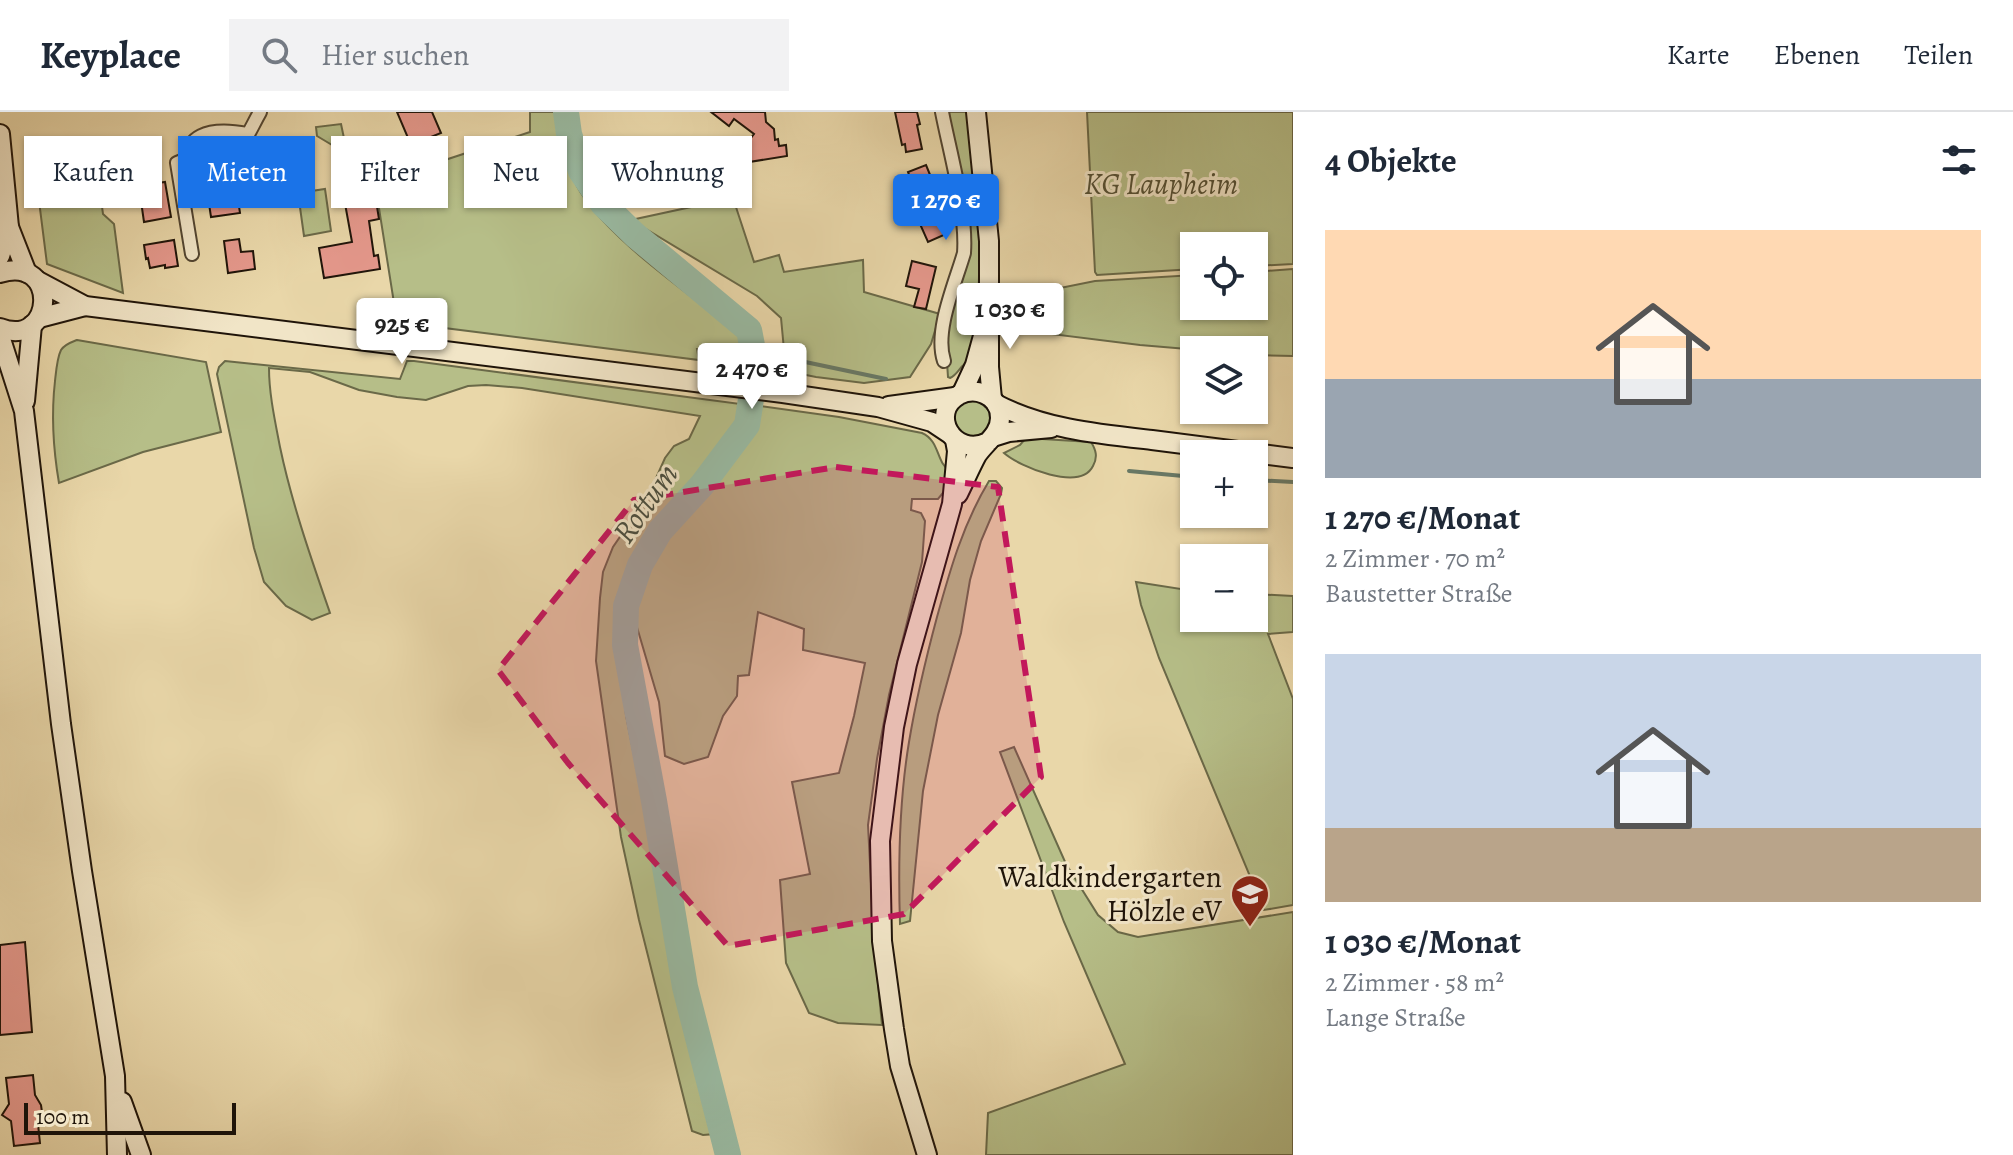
<!DOCTYPE html>
<html lang="de">
<head>
<meta charset="utf-8">
<style>
  body { margin:0; font-family:Alegreya,serif; background:#f2f2f3; color:#1f2937; height:100vh; display:flex; flex-direction:column; font-size:30px; white-space:nowrap }
  * { box-sizing:border-box; margin:0 }
  p { font-size:26px; color:#747a83 }
  .icon { flex:none; width:44px; height:44px; fill:none; stroke:currentColor; stroke-width:2; stroke-linecap:round; stroke-linejoin:round }
  .map { position:relative; flex:1; overflow:hidden }
  .sheet { display:flex; flex-direction:column; background:#fff; width:720px }
  .sheet>* { flex:none }
  .guide { position:absolute; left:24px; top:24px; width:760px; height:72px; display:flex; gap:16px }
  .controls { position:absolute; left:1180px; top:120px; display:grid; gap:16px }
  .controls a { display:grid; place-items:center; width:88px; height:88px; border-radius:0px; background:#fff; box-shadow:0 2px 6px #0004; font-size:40px }
  .scale { position:absolute; left:24px; bottom:20px; width:212px; box-sizing:border-box; padding-left:8px; border:4px solid #1f1409; border-top:0; font-size:22px; line-height:28px; white-space:nowrap; color:#1f1409; -webkit-text-stroke:6px #f1e5c7; paint-order:stroke }
  .price { position:absolute; translate:-50% -68px; padding:0 18px; border-radius:8px; background:#fff; color:#222; font-size:26px; line-height:52px; filter:drop-shadow(0 2px 4px #0008) }
  .price::after { content:''; position:absolute; left:50%; top:48px; width:24px; height:18px; margin-left:-12px; background:inherit; clip-path:polygon(0 0,100% 0,50% 100%) }
  .price.current { background:#1a73e8; color:#fff }
  ul { padding:0; list-style:none }
  li { display:grid; align-content:center; gap:16px; height:424px; padding:0 32px }
  li span { display:grid; place-items:center; height:248px; border-radius:0px; color:#555 }
  li>.icon { margin-inline-start:auto }
  span .icon { width:144px; height:144px; fill:#fffc; stroke-width:1 }
  li b { font-size:34px }
  h2 { display:flex; justify-content:space-between; align-items:center; height:96px; padding:0 32px; font-size:34px }
  .chip { padding:0 28px; border-radius:0px; background:#fff; box-shadow:0 2px 6px #0004; font-size:28px; line-height:72px }
  .chip.current { background:#1a73e8; color:#fff }
  header { display:flex; align-items:center; gap:48px; box-sizing:border-box; height:112px; padding:0 40px; background:#fff; border-bottom:2px solid #e0e1e3 }
  header strong { font-size:38px }
  nav { display:flex; gap:44px; margin-inline-start:auto; font-size:28px }
  .search { width:560px; height:72px; background:#f2f2f3; display:flex; align-items:center; gap:20px; box-sizing:border-box; padding:0 28px; border-radius:0px; color:#747a83; font-size:30px }
  main { display:flex; flex:1; min-height:0 }
  .map>svg:first-child { display:block }
  .green { fill:#b6be88; stroke:#6a6948; stroke-width:2 }
  .lines { fill:none; stroke-linecap:round; stroke-linejoin:round }
  .stream { stroke:#687865; stroke-width:4 }
  .river { stroke:#99baa2; stroke-width:26 }
  .building { fill:#e5988c; stroke:#1f1409; stroke-width:2 }
  .street-casing { stroke:#524531; stroke-width:16 }
  .secondary-casing { stroke:#1f1409; stroke-width:22 }
  .street { stroke:#f1e5c7; stroke-width:12 }
  .secondary { stroke:#f1e5c7; stroke-width:18 }
  .marked { fill:#c2185b; fill-opacity:0.2; stroke:#c2185b; stroke-width:6; stroke-dasharray:16 10; stroke-linejoin:round }
  .labels { text-anchor:middle; stroke-width:6; stroke-linejoin:round; paint-order:stroke }
  .park-label { font-size:30px; font-style:italic; fill:#545035; stroke:#f1e5c7 }
  .poi-label { font-size:30px; fill:#1f1409; stroke:#f1e5c7; text-anchor:end }
  .water-label { font-size:32px; font-style:italic; fill:#4a4e3f; stroke:#f1e5c7 }
</style>
</head>
<body>
<header>
<strong>Keyplace</strong>
<div class="search"><svg class="icon" aria-label="search" viewBox="0 0 24 24"><circle cx="10" cy="10" r="6"/><path d="M15 15l6 6"/></svg>Hier suchen</div>
<nav><a>Karte</a><a>Ebenen</a><a>Teilen</a></nav>
</header>
<main>
<div class="map">
<svg width="1293" height="1043" viewBox="0 0 1293 1043">
  <rect width="100%" height="100%" fill="#e9d7a9"/>
  <filter id="stains"><feTurbulence type="fractalNoise" baseFrequency=".0025" numOctaves="4"/><feColorMatrix values="0 0 0 0 .2 0 0 0 0 .09 0 0 0 0 .02 0 0 0 .5 -.17"/></filter>
  <radialGradient id="worn" r=".72"><stop offset=".6" stop-color="#630" stop-opacity="0"/><stop offset="1" stop-color="#630" stop-opacity=".3"/></radialGradient>
  <g class="green">
    <path d="M530,0H559C563,21 565,46 573,66C595,119 692,184 738,220L742,231L746,261L716,260L710,237H697L699,248L397,210L375,71L530,20Z"/>
    <path d="M948,0H970C977,84 987,166 970,249C960,252 959,262 950,266L948,265L945,220L965,151Z"/>
    <polygon points="1087,0 1293,0 1293,152 1254,154 1254,134 1194,134 1194,157 1097,163 1095,160"/>
    <polygon points="341,12 349,50 332,33 317,24 316,15"/>
    <polygon points="95,44 103,102 114,112 123,181 47,152 37,73"/>
    <polygon points="325,77 331,119 304,124 298,81"/>
    <polygon points="733,86 754,150 779,143 784,160 863,148 864,180 940,202 931,232 910,265 864,271 816,265 786,259 781,206 757,184 631,108"/>
    <polygon points="1293,157 1293,244 1254,243 1254,238 1199,238 1140,233 1027,219 1030,182 1095,169 1194,163 1194,194 1254,194 1254,160"/>
    <path d="M77,228L206,250L221,320L143,340L59,371C53,336 51,304 55,269C56,260 57,246 61,238C65,232 72,230 77,228Z"/>
    <path d="M225,249L400,267L407,249H414L748,293L738,312L707,349L691,374L661,411L630,457L621,487L618,512L626,603L693,938L715,1022L703,1023L692,1019L639,808L621,725L596,549L600,486L603,460L613,435L648,384L665,346L674,334L689,327L700,304L522,276L486,273L468,274L426,288L397,285L359,278L310,260L269,256C269,282 275,309 280,335C292,392 311,446 330,501L312,508L286,494L264,470L254,436L217,262L219,255Z"/>
    <path d="M976,287C995,298 997,311 979,326L961,324L951,303L957,292Z"/>
    <path d="M761,294L839,305L922,321C940,329 936,350 949,358L947,376L938,387H912L911,398L921,401L925,409L922,450L889,583L877,647L868,713L874,830L882,913L838,911L809,901L786,851L780,768L810,762L792,670L839,661L854,604L865,551L803,538L804,517L758,500L749,563L738,564L737,584L723,604L708,645L684,652L665,644L659,590L634,505L638,478L658,433L741,338L757,311Z"/>
    <path d="M1026,326L1091,330C1096,338 1098,345 1093,354C1080,380 1020,355 1004,341L1020,333Z"/>
    <path d="M989,369H996L1002,376L1001,382L981,429L970,468L961,521L938,603L923,679L910,809L900,812C898,751 899,690 909,630C916,588 926,546 937,505C950,458 963,412 989,369Z"/>
    <polygon points="1136,470 1194,479 1194,506 1254,506 1254,482 1293,484 1293,520 1268,522 1293,587 1293,793 1264,798 1159,546 1141,493"/>
    <polygon points="1014,635 1066,752 1098,803 1118,820 1138,825 1293,800 1293,1043 986,1043 988,1001 1125,952 1064,810 1000,640"/>
  </g>
  <g class="lines">
    <g class="stream">
      <polyline points="753,239 886,267"/>
      <polyline points="1129,359 1194,365"/>
      <polyline points="1254,368 1293,370"/>
    </g>
    <polyline class="river" points="566,0 569,22 581,59 603,92 635,123 749,218 756,254 747,313 702,373 660,419 640,453 626,494 625,533 654,689 685,875 728,1043"/>
  </g>
  <g class="building">
    <polygon points="397,0 432,0 441,21 411,33"/>
    <polygon points="711,0 765,0 766,10 774,17 775,28 778,27 779,34 786,33 787,44 749,50 747,31 754,22 734,7 729,14"/>
    <polygon points="895,0 917,0 920,12 917,13 922,37 906,40 905,32 902,33"/>
    <polygon points="141,39 158,71 165,70 171,105 144,110 141,89 148,88 144,63 132,69 121,50"/>
    <polygon points="926,53 935,75 927,78 932,102 936,100 946,122 928,130 916,103 914,91 920,90 908,60"/>
    <polygon points="373,70 379,107 369,109 374,144 378,143 380,157 324,166 319,136 352,130 342,75"/>
    <polygon points="237,81 240,101 211,105 208,85"/>
    <polygon points="239,127 241,140 253,139 255,157 228,161 224,129"/>
    <polygon points="174,128 178,154 165,156 165,153 150,156 148,146 146,147 144,133"/>
    <polygon points="912,149 936,155 926,197 914,195 919,177 906,174"/>
    <polygon points="25,830 32,920 0,923 0,833"/>
    <polygon points="33,963 35,983 41,993 42,1000 38,1012 40,1031 14,1034 11,1009 2,1003 9,992 6,966"/>
  </g>
  <g class="lines">
    <g class="street-casing">
      <g id="street">
        <path d="M942,0C950,41 967,100 964,141C955,172 934,219 944,249"/>
        <path d="M247,22C158,5 188,84 223,59C235,51 252,14 260,0"/>
        <polyline points="189,46 177,51 192,142"/>
      </g>
    </g>
    <g class="secondary-casing">
      <g id="secondary">
        <polyline points="976,0 989,129 989,255 992,287"/>
        <polyline points="0,22 9,115 27,161"/>
        <polyline points="0,144 9,115"/>
        <path d="M0,161C60,142 55,237 0,216"/>
        <polyline points="38,169 85,194 783,281 878,295 932,310 950,322"/>
        <polyline points="39,206 85,194"/>
        <polyline points="0,224 24,299 61,612 82,759 115,964 117,1043"/>
        <polyline points="962,281 975,253 983,224"/>
        <polyline points="25,289 32,213"/>
        <path d="M996,292C1044,317 1098,322 1152,328C1199,334 1246,340 1293,346"/>
        <polyline points="889,294 955,285"/>
        <polyline points="993,325 1009,320 1051,316"/>
        <path d="M958,382C964,370 971,354 977,343C985,331 1000,322 1000,306C1000,295 994,286 984,282C975,278 967,279 959,283C928,300 953,347 988,330"/>
        <polyline points="122,990 141,1043"/>
        <polyline points="927,1043 900,954 894,917 882,829 880,729 894,615 907,552 952,392 957,339 955,328"/>
      </g>
    </g>
    <use href="#street" class="street"/>
    <use href="#secondary" class="secondary"/>
  </g>
  <path class="marked" d="M836,355L998,375L1041,665L904,802L728,834L568,651L498,558L634,388Z"/>
  <defs>
    <g id="school-pin" transform="scale(2)"><path d="M0 17L-7.5 6A9.5 9.5 0 1 1 7.5 6Z" fill="#8f2418" stroke="#f1e5c7"/><path d="M0-5L7-2L0 1L-7-2ZM-4 1L0 2.5L4 1V4Q0 6-4 4Z" fill="#fff"/></g>
  </defs>
  <g fill-rule="evenodd">
    <use href="#school-pin" x="1250" y="782"/>
  </g>
  <g class="labels">
    <g class="park-label">
      <text x="1161" y="82">KG Laupheim</text>
    </g>
    <g class="poi-label">
      <text x="1222" y="775">Waldkindergarten<tspan x="1222" dy="34">Hölzle eV</tspan></text>
    </g>
    <g class="water-label">
      <text transform="translate(645 391) rotate(-55)" y="11">Rottum</text>
    </g>
  </g>
  <rect width="100%" height="100%" filter="url(#stains)"/>
  <rect width="100%" height="100%" fill="url(#worn)"/>
</svg>
<div class="controls">
<a><svg class="icon" aria-label="locate" viewBox="0 0 24 24"><circle cx="12" cy="12" r="6"/><path d="M12 2v4M12 18v4M2 12h4M18 12h4"/></svg></a>
<a><svg class="icon" aria-label="layers" viewBox="0 0 24 24"><path d="M12 4l9 5-9 5-9-5zM3 14l9 5 9-5"/></svg></a>
<a>+</a>
<a>−</a>
</div>
<div class="scale">100 m</div>
<b class="price current" style="left:946px;top:130px">1 270 €</b>
<b class="price" style="left:1010px;top:239px">1 030 €</b>
<b class="price" style="left:402px;top:254px">925 €</b>
<b class="price" style="left:752px;top:299px">2 470 €</b>
<div class="guide">
<a class="chip">Kaufen</a>
<a class="chip current">Mieten</a>
<a class="chip">Filter</a>
<a class="chip">Neu</a>
<a class="chip">Wohnung</a>
</div>
</div>
<section class="sheet">
<h2>4 Objekte<svg class="icon" aria-label="filters" viewBox="0 0 24 24"><path d="M4 7h16M4 17h16"/><circle cx="9" cy="7" r="2"/><circle cx="15" cy="17" r="2"/></svg></h2>
<ul>
<li><span style="background:linear-gradient(#ffd9b3 60%,#9aa5b1 0)"><svg class="icon" aria-label="home" viewBox="0 0 24 24"><path d="M3 11l9-7 9 7M6 9v11h12V9"/></svg></span><div><b>1 270 €/Monat</b><p>2 Zimmer · 70 m²</p><p>Baustetter Straße</p></div></li>
<li><span style="background:linear-gradient(#c9d6e8 70%,#b9a48a 0)"><svg class="icon" aria-label="home" viewBox="0 0 24 24"><path d="M3 11l9-7 9 7M6 9v11h12V9"/></svg></span><div><b>1 030 €/Monat</b><p>2 Zimmer · 58 m²</p><p>Lange Straße</p></div></li>
</ul>
</section>
</main>
</body>
</html>
